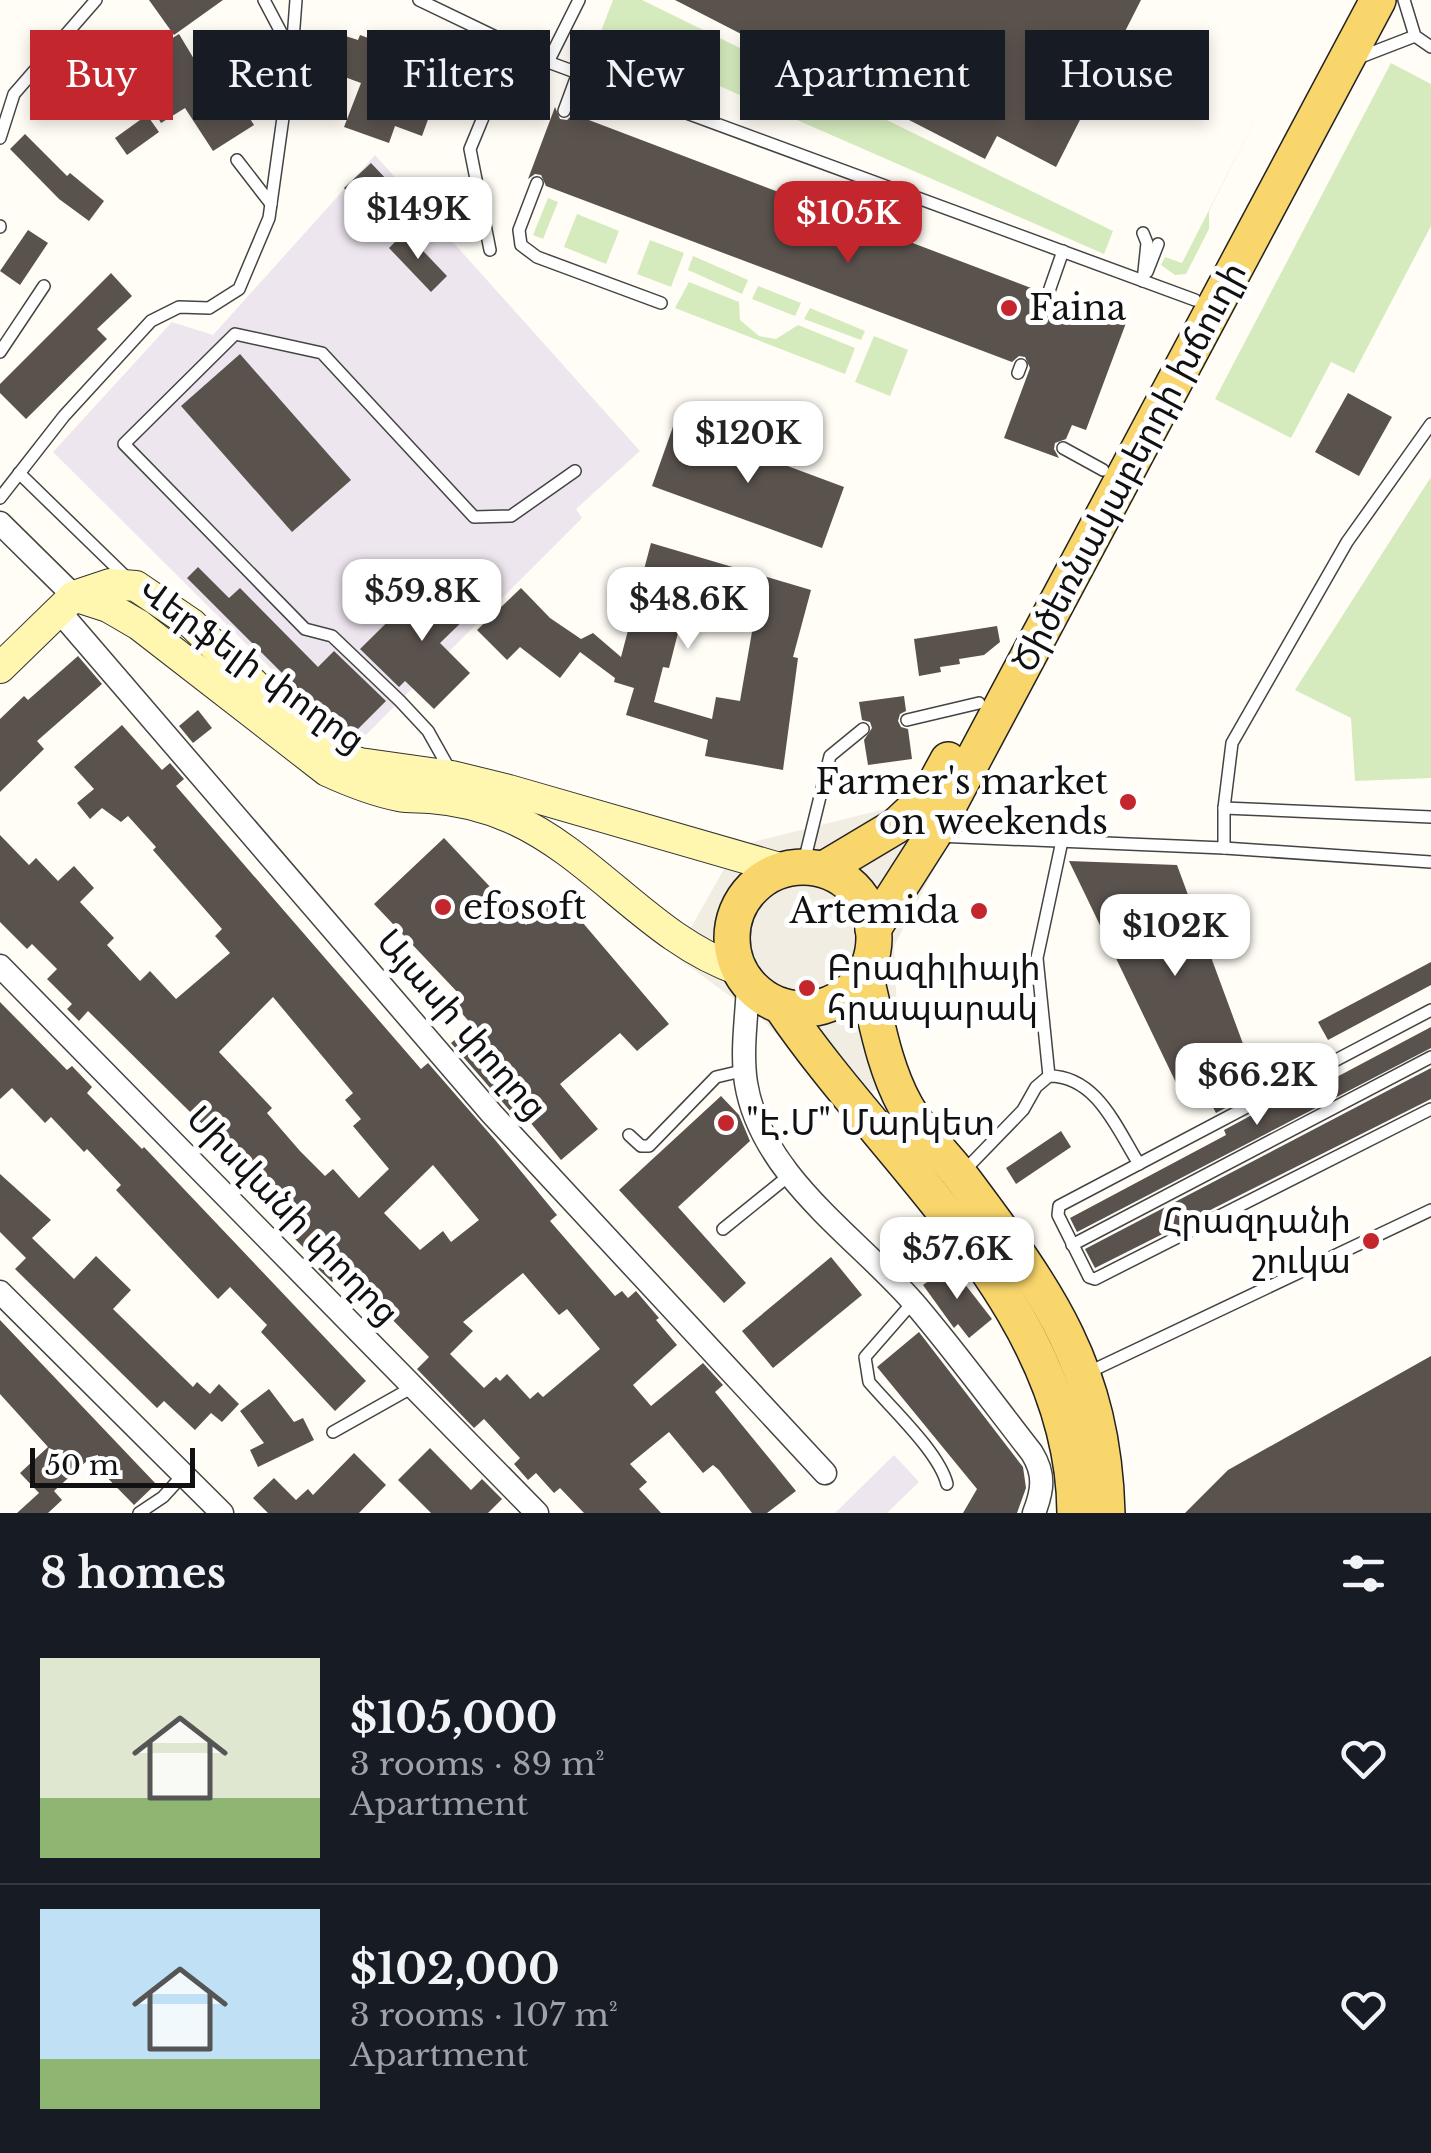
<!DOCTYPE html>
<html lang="en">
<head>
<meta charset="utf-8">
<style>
  body { margin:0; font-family:"Libre Baskerville","Noto Sans Armenian",serif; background:#242831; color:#f1f3f6; height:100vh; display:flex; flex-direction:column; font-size:38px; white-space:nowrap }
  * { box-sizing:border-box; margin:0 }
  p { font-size:32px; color:#9ea1a6 }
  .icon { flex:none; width:55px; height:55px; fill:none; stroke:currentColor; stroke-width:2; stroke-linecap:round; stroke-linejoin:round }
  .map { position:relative; height:1513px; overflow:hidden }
  .sheet { display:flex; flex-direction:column; background:#171b24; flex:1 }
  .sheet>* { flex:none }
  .hud { position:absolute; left:30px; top:30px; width:1372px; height:90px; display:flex; gap:20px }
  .scale { position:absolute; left:30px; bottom:25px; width:165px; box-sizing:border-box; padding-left:10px; border:5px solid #111; border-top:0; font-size:28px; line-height:35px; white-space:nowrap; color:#111; -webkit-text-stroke:8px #fff; paint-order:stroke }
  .price { position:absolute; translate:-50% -85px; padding:0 22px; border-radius:20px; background:#fff; color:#222; font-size:32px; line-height:65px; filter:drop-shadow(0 2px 5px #0008) }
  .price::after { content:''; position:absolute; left:50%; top:60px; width:30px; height:22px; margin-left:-15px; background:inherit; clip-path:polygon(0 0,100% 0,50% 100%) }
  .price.selected { background:#c4262e; color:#fff }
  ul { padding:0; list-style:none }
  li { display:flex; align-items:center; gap:30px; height:250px; padding:0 40px }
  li+li { border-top:2px solid #363941 }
  li span { display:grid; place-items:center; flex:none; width:280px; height:200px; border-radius:0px; color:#555 }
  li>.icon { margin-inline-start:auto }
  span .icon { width:120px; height:120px; fill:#fffc; stroke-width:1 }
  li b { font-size:42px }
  h2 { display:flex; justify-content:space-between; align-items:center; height:120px; padding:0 40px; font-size:42px }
  .chip { padding:0 35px; border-radius:0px; background:#171b24; box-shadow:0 5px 15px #0003; font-size:35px; line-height:90px }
  .chip.selected { background:#c4262e; color:#fff }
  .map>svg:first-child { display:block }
  .industrial { fill:#eee6ef }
  .green { fill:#d5ebbd }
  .plaza { fill:#f1ede2 }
  .building { fill:#5a524d; fill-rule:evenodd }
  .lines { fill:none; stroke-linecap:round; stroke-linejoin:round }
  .lane-casing { stroke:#444; stroke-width:14 }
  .street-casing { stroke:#444; stroke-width:25 }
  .secondary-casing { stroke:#333; stroke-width:32 }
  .primary-casing { stroke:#222; stroke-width:38 }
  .lane { stroke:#fff; stroke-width:11 }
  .street { stroke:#fff; stroke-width:22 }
  .secondary { stroke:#fff6b0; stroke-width:30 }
  .primary { stroke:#f9d66b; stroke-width:35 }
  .poi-dot { fill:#c4262e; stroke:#fff; stroke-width:4 }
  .labels { text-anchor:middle; stroke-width:10; stroke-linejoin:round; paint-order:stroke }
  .poi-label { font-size:35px; fill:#111; stroke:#fff; text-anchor:start }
  .street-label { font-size:35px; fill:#111; stroke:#fff }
</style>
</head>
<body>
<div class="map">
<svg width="1431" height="1513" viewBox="0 0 1431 1513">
  <rect width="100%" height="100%" fill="#fffdf5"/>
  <g class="industrial">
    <polygon points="375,155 640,451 576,509 582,518 352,749 53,452 172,322 213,335"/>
    <polygon points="894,1455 919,1482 887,1513 835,1513"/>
  </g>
  <g class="green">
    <polygon points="613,0 642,0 1113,231 1104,254 600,34"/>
    <polygon points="1391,63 1431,84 1431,226 1354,373 1331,362 1291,438 1215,399"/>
    <polygon points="1280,71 1209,211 1209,229 1186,274 1175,275 1161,265 1165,257 1182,263"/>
    <polygon points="548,198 558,202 543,239 533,235"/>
    <polygon points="577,214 619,231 606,264 564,247"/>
    <polygon points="650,240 684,253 671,287 637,274"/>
    <polygon points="693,256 748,280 742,294 688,270"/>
    <polygon points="689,282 739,302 740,320 759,336 776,339 798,325 855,348 845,374 675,308"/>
    <polygon points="758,286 801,303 795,316 752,299"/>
    <polygon points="810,308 865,331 861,340 804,319"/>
    <polygon points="874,336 908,350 890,396 855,382"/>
    <polygon points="1431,477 1431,778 1355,781 1351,718 1295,690"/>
  </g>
  <polygon class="plaza" points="893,807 942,854 894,946 900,1077 843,1106 764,1021 675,956 737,846"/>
  <g class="building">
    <polygon points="149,0 223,0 174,35"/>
    <polygon points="675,0 1141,0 1056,167 997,136 985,159"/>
    <polygon points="336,33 358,40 360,35 431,61 429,67 435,69 428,88 438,92 422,136 395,126 389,143 344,127 361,83 323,69"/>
    <polygon points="179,34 215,94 229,86 254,125 213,151 185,108 161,123 127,66"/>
    <polygon points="555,107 560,119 567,120 573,114 1039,291 1044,302 1051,303 1057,297 1126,323 1086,430 1072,425 1066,439 1055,443 1054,449 1059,458 1004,438 1030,368 1025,357 1019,356 1012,362 546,186 541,175 535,174 528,179"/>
    <polygon points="147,115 159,132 127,155 115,138"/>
    <polygon points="25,134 67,176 70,173 104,201 89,221 59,199 10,149"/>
    <polygon points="371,163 407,201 379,227 344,188"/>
    <polygon points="28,230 48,243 20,285 0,271"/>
    <polygon points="405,232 447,276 431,292 389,248"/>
    <polygon points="111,273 132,296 97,329 107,339 26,419 0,393 0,384"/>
    <polygon points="240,354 351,480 292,532 181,406"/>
    <polygon points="1348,393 1392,417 1359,476 1315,452"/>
    <polygon points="674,424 844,487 822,548 652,486"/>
    <path d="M651,543L811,590L793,657L798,658L783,770L705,756L708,740L626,715L634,688L614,682L615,678L580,652L560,678L520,647L507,660L477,630L521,588L550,618L581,639L593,633L621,657ZM688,594L752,612L748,625L753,626L740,701L716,697L712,719L654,702L663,667L669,668Z"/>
    <polygon points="198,567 229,598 240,588 318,667 334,651 386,701 348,739 187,578"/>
    <polygon points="435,575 471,613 440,643 470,673 434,709 405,681 399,687 360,649"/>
    <polygon points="997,626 1000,642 984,655 959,659 960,664 940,667 941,672 919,676 914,639"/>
    <polygon points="78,656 102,684 37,741 44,749 0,792 0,719 24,696 28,700"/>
    <polygon points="904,696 906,711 900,714 898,721 901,727 908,729 912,759 868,765 864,740 872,728 870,722 862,720 859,702"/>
    <polygon points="198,710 212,728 193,743 179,726"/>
    <path d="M122,725L162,770L170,763L184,779L176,786L421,1069L428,1063L496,1141L557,1215L550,1221L615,1296L622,1291L628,1298L636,1291L659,1318L656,1320L677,1345L633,1385L651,1406L703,1363L723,1385L715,1392L796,1491L767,1513H752L719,1470L713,1465L703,1473L669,1432L630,1464L647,1482L639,1489L661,1513H584L560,1488L554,1493L536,1473L528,1480L514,1464L520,1458L484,1419L474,1428L417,1369L429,1357L380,1307L375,1312L339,1276L332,1282L318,1269L322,1266L278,1222L285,1215L270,1201L275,1196L88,1011L79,1021L67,1009L72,1004L47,979L57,969L32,944L27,949L0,922V835L29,865L36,858L58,881L74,866L94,888L80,902L114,938L107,945L140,981L150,971L176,999L230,953L215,936L222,929L153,850L156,847L128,816L121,822L102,808L90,819L77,803L94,789L74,767ZM273,997L353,1093L345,1100L361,1119L353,1126L389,1169L359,1198L333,1169L325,1176L300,1151L267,1113L272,1108L219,1052ZM433,1165L479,1220L451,1242L443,1231L420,1250L384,1213ZM523,1273L559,1315L567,1309L600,1349L543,1397L538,1392L530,1399L507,1374L500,1381L496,1377L484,1388L450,1354L473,1331L463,1322Z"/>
    <polygon points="444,838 526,925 560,896 669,1024 637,1051 620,1033 560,1084 598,1129 561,1160 525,1116 519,1121 451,1043 472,1025 452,1002 460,995 374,904"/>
    <polygon points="1069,861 1177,865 1249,1060 1276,1047 1289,1074 1216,1113 1208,1098 1200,1103 1193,1087 1181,1093"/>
    <polygon points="1431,962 1431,985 1328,1040 1318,1022"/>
    <polygon points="0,1002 67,1070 72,1066 92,1087 87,1093 142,1149 144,1147 366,1381 335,1411 261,1332 267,1325 230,1287 218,1299 116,1190 121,1185 87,1149 84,1152 51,1117 45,1123 12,1088 0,1099"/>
    <polygon points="1431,1027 1431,1048 1077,1232 1070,1218 1226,1135 1224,1130 1297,1091 1299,1097"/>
    <polygon points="1431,1068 1431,1099 1095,1268 1085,1249"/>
    <polygon points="721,1096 739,1115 750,1141 678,1207 746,1283 724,1303 619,1190"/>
    <polygon points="1061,1131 1071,1147 1016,1184 1006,1168"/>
    <polygon points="0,1174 51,1220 32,1238 74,1279 96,1256 131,1290 113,1309 193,1387 197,1382 210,1394 219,1384 239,1404 222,1422 211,1413 195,1430 164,1401 157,1408 15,1269 26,1258 0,1232"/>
    <polygon points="831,1257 862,1295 773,1368 742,1331"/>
    <polygon points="950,1265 992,1319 969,1338 958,1324 954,1328 923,1285"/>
    <polygon points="0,1320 156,1484 134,1505 89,1459 54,1491 62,1500 48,1513 17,1513 39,1493 20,1473 48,1447 0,1394"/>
    <polygon points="919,1332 1023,1467 1026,1488 1017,1513 963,1513 977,1489 877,1367"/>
    <polygon points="1431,1356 1431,1513 1185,1513 1228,1470"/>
    <polygon points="269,1389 294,1422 303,1418 314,1440 258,1467 250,1450 264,1443 240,1411"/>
    <polygon points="430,1448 471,1490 482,1479 502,1499 488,1513 431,1513 398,1480"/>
    <polygon points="354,1453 386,1485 359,1513 268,1513 253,1498 274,1478 296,1500 308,1489 313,1495"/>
  </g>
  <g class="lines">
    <g class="lane-casing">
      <g id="lane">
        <polyline points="264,0 292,53"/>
        <polyline points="419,0 548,62 1195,300"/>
        <polyline points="1404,0 1415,36 1431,47"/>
        <polyline points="1358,58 1415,36"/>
        <polyline points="548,62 579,0"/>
        <polyline points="564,111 578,73"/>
        <polyline points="0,138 14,94 96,0"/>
        <polyline points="237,160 271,204"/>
        <polyline points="537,183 519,230 521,245 537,257 661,303"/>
        <polyline points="0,226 0,227"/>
        <polyline points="490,250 470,149 513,45"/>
        <polyline points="1147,272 1158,244"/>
        <polyline points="1143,281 1147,243 1143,233"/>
        <polyline points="1048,294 1063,251"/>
        <polyline points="0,352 44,286"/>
        <polyline points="1018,373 1021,365"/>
        <polyline points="1063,448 1103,470"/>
        <polyline points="19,473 127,578"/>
        <polyline points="0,498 64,416 151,321 179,307 209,308 239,289 269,218 292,53 296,0"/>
        <polyline points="907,720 979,703"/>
        <polyline points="451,772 428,731 400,701 332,636 305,629 124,444 235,334 322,353 474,517 511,516 575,471"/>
        <polyline points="1224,808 1431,817"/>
        <polyline points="937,836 1224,848 1431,862"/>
        <polyline points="1224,848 1224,808 1232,743 1347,542 1431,424"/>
        <polyline points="803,866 830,756 863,729"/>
        <polyline points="1431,1010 1059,1206 1058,1215 1089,1277 1095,1279 1431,1109"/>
        <polyline points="1049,1076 1037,958 1062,841"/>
        <polyline points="629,1135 641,1146 649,1146 716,1077 746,1070"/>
        <path d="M963,1172L1023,1110L1036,1087L1049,1076C1097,1076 1117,1129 1139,1164"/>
        <polyline points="723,1229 791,1174"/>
        <polyline points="1072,1245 1431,1057"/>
        <path d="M913,1302L865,1357L869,1382C891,1408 939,1452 947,1484"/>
        <polyline points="1087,1373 1431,1210"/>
        <polyline points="333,1432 413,1387"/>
        <polyline points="139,1513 163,1497 183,1475"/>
      </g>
    </g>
    <g class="street-casing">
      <g id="street">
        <polyline points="0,523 74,596"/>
        <polyline points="59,611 492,1114 825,1473"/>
        <polyline points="0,966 537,1513"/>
        <path d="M748,984C747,1016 741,1050 746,1083C761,1176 857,1237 914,1303C955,1351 993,1403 1032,1453C1045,1474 1043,1490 1034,1513"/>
        <polyline points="0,1292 222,1513"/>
      </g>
    </g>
    <g class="secondary-casing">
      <g id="secondary">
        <path d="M74,596L108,607L139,625L327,771C351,782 374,791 399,796C409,798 420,797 430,798C457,800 486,807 511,818C595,855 651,940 739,970"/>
        <polyline points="0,668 74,596 110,584 136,586 192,624 288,717 342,758 360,763 452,776 509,790 783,869"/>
      </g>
    </g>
    <g class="primary-casing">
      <g id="primary">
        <circle cx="803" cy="938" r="71"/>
        <polyline points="824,869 896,826 929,795 948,760"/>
        <polyline points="873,929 933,835 1378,0"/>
        <path d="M865,974C876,1017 883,1065 905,1105C920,1133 947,1157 966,1183C1049,1294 1103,1368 1107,1513"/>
        <path d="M781,1006C887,1163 1074,1309 1075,1513"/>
      </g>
    </g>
    <use href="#lane" class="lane"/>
    <use href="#street" class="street"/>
    <use href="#secondary" class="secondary"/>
    <use href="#primary" class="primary"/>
  </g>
  <g class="poi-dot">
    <circle cx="1009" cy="308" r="10"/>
    <circle cx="1128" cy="802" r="10"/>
    <circle cx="443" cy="907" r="10"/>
    <circle cx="979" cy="911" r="10"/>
    <circle cx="807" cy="988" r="10"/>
    <circle cx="726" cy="1123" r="10"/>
    <circle cx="1371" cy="1241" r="10"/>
  </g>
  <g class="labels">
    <g class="poi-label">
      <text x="1029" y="320">Faina</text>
      <text x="1108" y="794" text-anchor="end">Farmer's market<tspan x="1108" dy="40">on weekends</tspan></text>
      <text x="463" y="919">efosoft</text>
      <text x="959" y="923" text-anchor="end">Artemida</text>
      <text x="827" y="980">Բրազիլիայի<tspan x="827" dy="40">հրապարակ</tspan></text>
      <text x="746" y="1135">"Է.Մ" Մարկետ</text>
      <text x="1351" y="1233" text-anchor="end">Հրազդանի<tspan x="1351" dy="40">շուկա</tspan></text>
    </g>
    <g class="street-label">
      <text transform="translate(1129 467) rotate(-62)" y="12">Ծիծեռնակաբերդի խճուղի</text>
      <text transform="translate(252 665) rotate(36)" y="12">Վերֆելի փողոց</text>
      <text transform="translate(462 1024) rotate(49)" y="12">Այասի փողոց</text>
      <text transform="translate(293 1215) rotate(46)" y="12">Սիսվանի փողոց</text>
    </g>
  </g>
</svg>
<div class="scale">50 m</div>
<b class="price" style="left:418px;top:262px">$149K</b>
<b class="price selected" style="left:848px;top:266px">$105K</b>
<b class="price" style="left:748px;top:486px">$120K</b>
<b class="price" style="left:422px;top:644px">$59.8K</b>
<b class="price" style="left:688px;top:652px">$48.6K</b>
<b class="price" style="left:1175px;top:979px">$102K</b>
<b class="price" style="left:1257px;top:1128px">$66.2K</b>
<b class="price" style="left:957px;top:1302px">$57.6K</b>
<div class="hud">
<a class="chip selected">Buy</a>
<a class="chip">Rent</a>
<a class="chip">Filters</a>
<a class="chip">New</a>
<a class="chip">Apartment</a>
<a class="chip">House</a>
</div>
</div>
<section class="sheet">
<h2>8 homes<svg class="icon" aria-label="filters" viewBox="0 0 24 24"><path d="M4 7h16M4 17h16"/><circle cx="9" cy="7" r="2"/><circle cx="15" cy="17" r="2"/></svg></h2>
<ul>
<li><span style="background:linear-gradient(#dfe7d0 70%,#8fb573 0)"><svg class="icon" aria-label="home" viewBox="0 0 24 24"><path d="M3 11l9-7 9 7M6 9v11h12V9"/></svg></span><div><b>$105,000</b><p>3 rooms · 89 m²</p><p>Apartment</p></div><svg class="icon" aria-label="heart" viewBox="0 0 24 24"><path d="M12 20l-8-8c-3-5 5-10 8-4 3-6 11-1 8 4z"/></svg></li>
<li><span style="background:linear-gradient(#bfe0f5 75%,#8fb573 0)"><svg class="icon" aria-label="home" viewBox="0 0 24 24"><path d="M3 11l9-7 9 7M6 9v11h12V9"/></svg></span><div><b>$102,000</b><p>3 rooms · 107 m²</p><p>Apartment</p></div><svg class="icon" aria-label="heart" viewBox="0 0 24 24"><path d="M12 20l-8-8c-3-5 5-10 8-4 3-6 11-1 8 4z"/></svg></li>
</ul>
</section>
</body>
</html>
